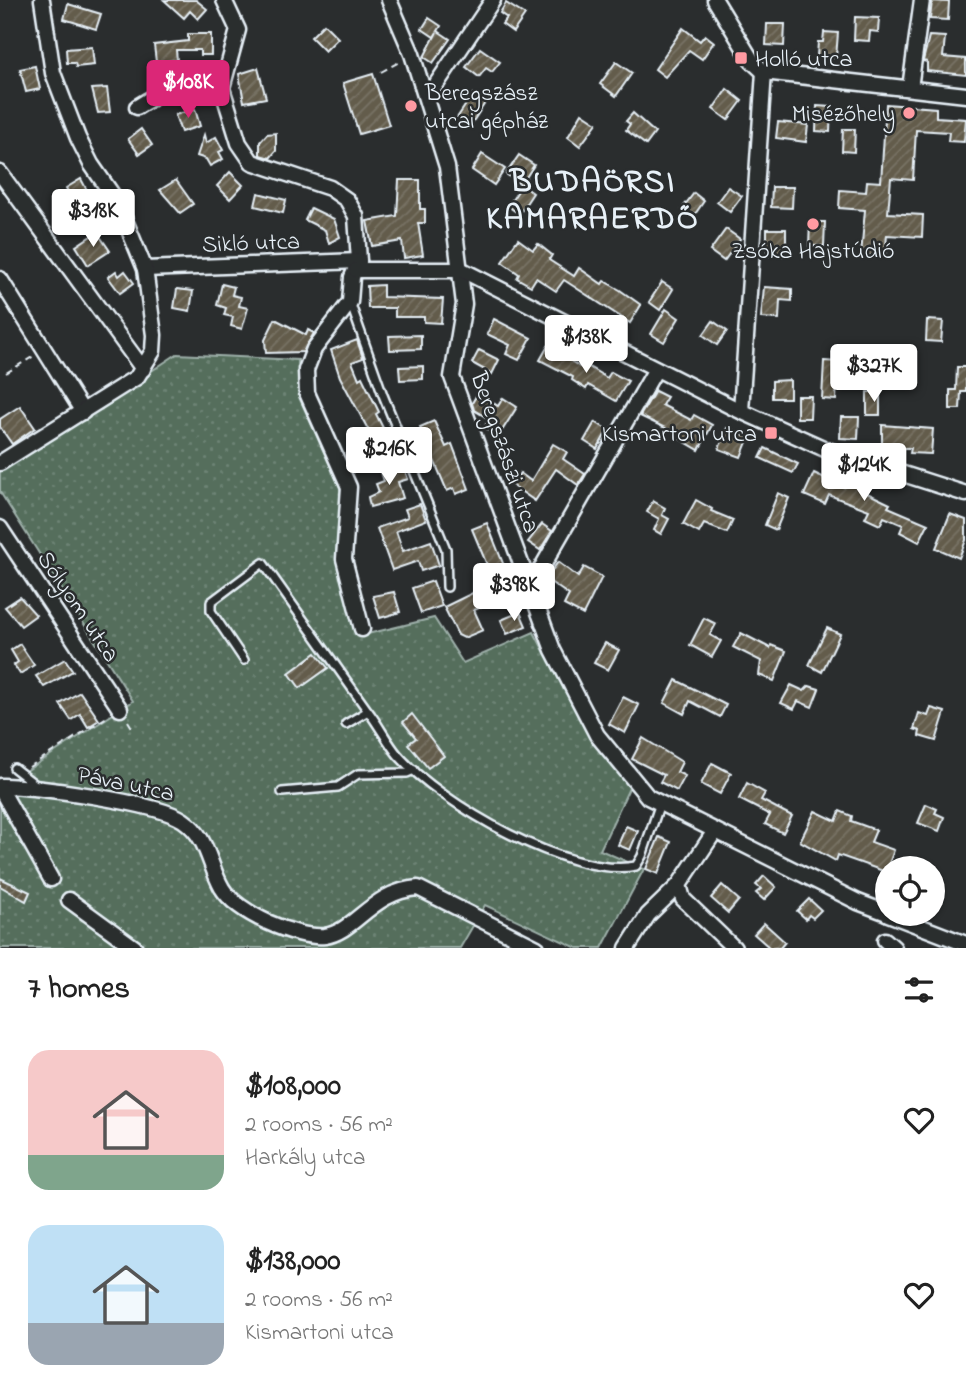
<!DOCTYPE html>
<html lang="en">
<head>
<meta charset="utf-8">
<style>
  body { margin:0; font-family:"Indie Flower",sans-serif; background:#f6f6f6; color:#222; height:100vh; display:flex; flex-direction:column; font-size:26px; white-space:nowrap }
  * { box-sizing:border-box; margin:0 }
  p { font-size:23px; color:#767676 }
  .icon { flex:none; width:38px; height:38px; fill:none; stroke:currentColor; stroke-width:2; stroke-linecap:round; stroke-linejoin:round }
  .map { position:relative; height:948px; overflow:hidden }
  .drawer { display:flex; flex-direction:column; background:#fff; flex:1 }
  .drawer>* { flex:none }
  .buttons { position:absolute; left:875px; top:856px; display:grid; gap:14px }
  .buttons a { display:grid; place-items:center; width:70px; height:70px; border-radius:50%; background:#fff; box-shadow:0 2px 5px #0004; font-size:35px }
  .price { position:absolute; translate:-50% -60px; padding:0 16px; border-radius:7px; background:#fff; color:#222; font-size:23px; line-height:46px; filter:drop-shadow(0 2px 4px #0008) }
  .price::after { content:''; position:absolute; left:50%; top:42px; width:21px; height:16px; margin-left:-10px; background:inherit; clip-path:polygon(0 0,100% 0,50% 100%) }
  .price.selected { background:#db2777; color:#fff }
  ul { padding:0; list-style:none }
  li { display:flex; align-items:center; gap:21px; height:175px; padding:0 28px }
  li span { display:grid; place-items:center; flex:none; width:196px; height:140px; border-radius:21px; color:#555 }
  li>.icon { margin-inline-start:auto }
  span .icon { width:84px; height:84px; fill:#fffc; stroke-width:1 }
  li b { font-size:30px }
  h2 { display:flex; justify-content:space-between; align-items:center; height:84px; padding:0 28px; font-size:30px }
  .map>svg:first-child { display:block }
  .park { fill:url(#park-dots); stroke:#9eb0aa; stroke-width:2 }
  .building { fill:url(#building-hatch); stroke:#e8f1f8; stroke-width:2 }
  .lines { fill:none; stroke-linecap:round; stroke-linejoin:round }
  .lane-casing { stroke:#e8f1f8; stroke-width:12 }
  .street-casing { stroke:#e8f1f8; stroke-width:19 }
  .path { stroke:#e8f1f8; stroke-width:2; stroke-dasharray:7 5; stroke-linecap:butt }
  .lane { stroke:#2a2d2e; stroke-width:7 }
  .street { stroke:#2a2d2e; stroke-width:14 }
  .poi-dot { fill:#ff9aa2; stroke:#2a2d2e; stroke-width:2.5 }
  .labels { text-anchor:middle; stroke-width:5; stroke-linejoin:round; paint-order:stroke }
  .poi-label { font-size:24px; fill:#e8f1f8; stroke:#2a2d2e; text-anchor:start }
  .street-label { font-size:24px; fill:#e8f1f8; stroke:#2a2d2e }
  .district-label { font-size:32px; font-weight:bold; letter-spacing:2px; fill:#e8f1f8; stroke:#2a2d2e }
</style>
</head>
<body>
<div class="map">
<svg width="966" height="948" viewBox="0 0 966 948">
  <defs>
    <pattern id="park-dots" width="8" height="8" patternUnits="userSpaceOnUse" patternTransform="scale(1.75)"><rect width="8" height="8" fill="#546e5c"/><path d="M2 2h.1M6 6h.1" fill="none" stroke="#6d8374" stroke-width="1.8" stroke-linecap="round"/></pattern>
    <pattern id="building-hatch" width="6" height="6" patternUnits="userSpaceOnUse" patternTransform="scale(1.75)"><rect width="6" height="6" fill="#635c4b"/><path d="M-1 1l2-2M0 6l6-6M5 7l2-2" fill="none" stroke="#797466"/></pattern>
  </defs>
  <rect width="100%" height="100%" fill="#2a2d2e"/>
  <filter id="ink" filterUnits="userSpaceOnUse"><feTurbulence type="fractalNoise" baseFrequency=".0143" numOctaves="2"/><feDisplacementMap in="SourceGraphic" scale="14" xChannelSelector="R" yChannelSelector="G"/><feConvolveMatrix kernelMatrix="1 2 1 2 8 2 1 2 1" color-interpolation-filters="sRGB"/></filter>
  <g filter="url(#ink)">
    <polygon class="park" points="177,354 298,360 299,397 340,487 342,514 336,551 359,636 434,618 463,663 534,632 590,739 630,786 600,850 644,869 602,948 577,948 485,905 460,948 0,948 0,788 133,701 0,492 0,472"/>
    <g class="building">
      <polygon points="164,0 196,0 207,9 198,19 190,11 184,18"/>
      <polygon points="932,1 949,2 948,20 930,19"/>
      <polygon points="506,3 525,15 513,32 502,24 507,18 500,13"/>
      <polygon points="68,4 101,14 96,29 64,19"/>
      <polygon points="855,17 879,18 878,32 870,31 869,41 854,40"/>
      <polygon points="429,18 441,26 438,31 450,39 433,63 424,57 437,32 434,37 422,29"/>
      <polygon points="324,24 338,38 325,51 311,37"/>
      <polygon points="767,24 785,24 784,46 766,45"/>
      <polygon points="683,28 700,41 705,35 714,42 702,59 689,50 665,77 655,69"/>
      <polygon points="824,32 838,33 836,58 817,56 818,42 823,42"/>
      <polygon points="188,34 211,34 211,55 200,55 200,50 176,50 177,60 156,62 154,45 188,41"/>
      <polygon points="929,36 945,37 943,57 966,59 966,75 927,71 927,62 923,61"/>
      <polygon points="92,47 94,65 76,67 75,63 67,63 66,49"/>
      <polygon points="480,48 500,62 492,72 486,68 479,77 466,67"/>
      <polygon points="616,62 632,73 616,96 600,84"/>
      <polygon points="35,66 40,89 26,92 20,69"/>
      <polygon points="258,68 266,98 244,102 239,74"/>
      <polygon points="373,74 389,125 359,134 343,83"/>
      <polygon points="107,88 110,112 98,113 92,89"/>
      <polygon points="727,89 742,101 728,120 713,109"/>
      <polygon points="473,94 485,103 470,126 457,118"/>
      <polygon points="886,104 936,108 936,117 966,119 964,142 948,141 949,132 916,130 913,180 891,178 888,213 923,215 922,237 887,235 885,257 861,255 865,210 839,208 840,190 866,192 867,181 881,182"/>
      <polygon points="817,106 831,107 830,132 816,131"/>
      <polygon points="195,109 200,126 181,132 175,115"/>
      <polygon points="582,113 597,123 580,146 568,137"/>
      <polygon points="633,113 655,133 646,145 626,130 630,124 626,121"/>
      <polygon points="778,122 808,125 806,142 776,138"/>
      <polygon points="141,129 152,145 139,154 128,139"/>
      <polygon points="843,129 855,129 854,152 842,151"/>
      <polygon points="276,133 276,151 270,158 260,155 260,142 267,134"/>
      <polygon points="204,135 206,143 216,137 223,150 219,152 223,159 210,166 206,159 197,156"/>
      <polygon points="482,154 505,169 494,185 472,170"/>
      <polygon points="519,155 534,165 521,185 506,174"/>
      <polygon points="230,172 243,185 230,199 217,186"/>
      <polygon points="81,179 95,205 80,213 66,188"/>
      <polygon points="176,180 193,204 180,213 160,190"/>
      <polygon points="399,180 420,180 420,209 425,209 425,223 418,223 423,255 404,258 402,241 372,246 367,221 397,216"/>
      <polygon points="522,185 533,193 519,214 508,206"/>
      <polygon points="728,187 742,196 730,212 717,202"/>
      <polygon points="772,187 793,187 792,208 771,207"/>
      <polygon points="258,193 286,200 283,213 255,206"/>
      <polygon points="694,193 704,201 693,217 682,209"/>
      <polygon points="311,208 334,219 340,237 329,243 325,230 305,220"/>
      <polygon points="810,222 825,222 824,246 809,246"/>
      <polygon points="726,229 740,239 724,261 710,251"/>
      <rect x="767" y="229" width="19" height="27"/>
      <polygon points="97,232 110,251 88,265 76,246"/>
      <polygon points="518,239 533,250 538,244 552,255 549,260 574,276 579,268 602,284 604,281 620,290 641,305 630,323 564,280 556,291 536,278 531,286 517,278 519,274 502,262"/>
      <polygon points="116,271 119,276 125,271 134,283 120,293 108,277"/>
      <polygon points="662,282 673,289 660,310 649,302"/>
      <polygon points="222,284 234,287 232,295 241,297 239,306 248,308 242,329 231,326 233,317 224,315 226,308 217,305"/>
      <polygon points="383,285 383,297 443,299 441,323 424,322 424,317 395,317 395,308 368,308 367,286"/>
      <polygon points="764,287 792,289 792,301 780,300 779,319 761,318"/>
      <polygon points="177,289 193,291 190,311 174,308"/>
      <polygon points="666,309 679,318 664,342 651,334"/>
      <polygon points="275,319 306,335 308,330 314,333 303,352 266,353 265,340"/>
      <polygon points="494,319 531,338 519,360 506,354 510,345 487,334"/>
      <polygon points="927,320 943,321 941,342 926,341"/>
      <polygon points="713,321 727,331 717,345 703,335"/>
      <polygon points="421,335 421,349 390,350 389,336"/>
      <polygon points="357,340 363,358 352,362 359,379 362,377 379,412 376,414 394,450 377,459 365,435 370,433 340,377 331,350"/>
      <polygon points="548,346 580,367 582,363 607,378 611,372 628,381 616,401 588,385 586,389 572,380 573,377 540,360"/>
      <polygon points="479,350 499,360 492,374 472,363"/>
      <polygon points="824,361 838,362 836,400 822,399"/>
      <polygon points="423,366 423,379 400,380 399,367"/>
      <polygon points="957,367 966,367 966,392 961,392 960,409 950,409 950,390 956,390"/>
      <polygon points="790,380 790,398 772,398 772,381"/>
      <polygon points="655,391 667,397 662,405 691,420 694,415 712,425 699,450 680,439 682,436 640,416"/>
      <rect x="867" y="392" width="13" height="23"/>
      <polygon points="478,393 498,406 503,398 517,407 498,437 484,428 489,419 474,410 472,403"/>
      <polygon points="797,396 811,396 810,418 797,418"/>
      <polygon points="20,406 35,428 12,444 0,427 0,419"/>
      <polygon points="841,417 859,417 858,439 840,438"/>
      <polygon points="434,421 446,447 452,444 469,489 456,494 454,488 447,491 420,427"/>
      <polygon points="595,422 608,430 597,449 584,441"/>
      <polygon points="882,425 933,429 931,454 910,453 911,448 882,448"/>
      <polygon points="727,428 749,437 741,457 719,449"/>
      <polygon points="553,444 567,452 563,459 585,474 578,485 556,469 535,501 512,485 520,473 531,481"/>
      <polygon points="765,448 798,464 793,473 760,458"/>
      <polygon points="403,465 408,479 398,482 403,498 370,507 368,497 379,492 376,484 384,481 381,472"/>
      <polygon points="814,473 844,487 849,476 869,483 865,492 890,504 888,507 928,524 919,542 900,532 903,525 884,517 880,525 865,518 869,510 829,495 825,504 804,495"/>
      <polygon points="778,493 789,498 776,530 765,525"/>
      <polygon points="696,500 712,509 711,511 733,520 727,533 704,524 699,533 683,524"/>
      <polygon points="653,501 665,508 662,515 669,519 661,534 654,530 659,519 647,512"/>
      <polygon points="420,504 426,520 396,531 403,551 431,541 439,565 421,571 418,561 392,570 377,528 408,517 405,509"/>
      <polygon points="950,514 966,520 966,540 959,558 936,548"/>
      <polygon points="487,523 506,571 492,577 472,529"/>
      <polygon points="542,524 552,531 540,550 528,542"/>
      <polygon points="558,562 578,577 584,567 602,577 583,615 564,605 569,595 546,579"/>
      <polygon points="433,581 442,606 421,613 412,588"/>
      <polygon points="497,581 504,598 474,610 483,630 464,638 458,635 444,607"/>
      <polygon points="394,592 400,612 380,618 373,596"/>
      <polygon points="20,597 36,615 21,626 5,607"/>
      <polygon points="520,612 526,626 507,634 501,620"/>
      <polygon points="704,618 716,624 710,635 721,641 712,657 690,645"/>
      <polygon points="827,628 840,634 822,672 809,665"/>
      <polygon points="741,633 770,648 771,645 786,651 774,681 759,675 761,661 733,647"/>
      <polygon points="605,643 619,650 608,670 594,663"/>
      <polygon points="20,644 34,665 20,674 14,665 18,662 11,650"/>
      <polygon points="316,653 328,668 300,688 289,673"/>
      <polygon points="65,659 73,671 44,687 36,676"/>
      <polygon points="676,680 726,705 720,717 690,701 684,714 664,703"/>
      <polygon points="791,685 804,691 809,686 819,689 812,707 798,701 794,709 781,703"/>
      <polygon points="80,692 99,720 88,727 80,714 71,720 60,704"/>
      <polygon points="623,697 639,705 625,733 609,724"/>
      <polygon points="931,708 945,712 936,741 919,736 920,731 914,729 919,713 928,716"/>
      <polygon points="412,714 444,756 428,768 408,744 416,738 403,722"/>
      <polygon points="643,738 682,762 677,772 685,776 677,791 660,782 664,775 632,759"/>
      <polygon points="712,763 731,773 720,794 701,784"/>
      <polygon points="747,783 765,793 761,800 792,816 783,833 765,824 770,815 739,799"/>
      <polygon points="926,804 937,809 935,813 944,817 939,831 918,823"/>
      <polygon points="815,811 836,821 840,811 852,816 851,821 876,830 871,842 894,850 886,872 838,855 836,861 800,841"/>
      <polygon points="626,826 638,831 630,850 618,845"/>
      <polygon points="659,837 671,842 658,874 646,869"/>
      <polygon points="764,876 776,887 764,900 756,893 761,889 756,885"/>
      <polygon points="0,878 30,892 26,901 0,886"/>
      <polygon points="722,885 739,900 728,913 711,898"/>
      <polygon points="809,899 821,910 813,918 809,915 806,919 797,911"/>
      <polygon points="764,923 785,942 780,948 770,948 754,934"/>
    </g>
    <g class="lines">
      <g class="lane-casing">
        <g id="lane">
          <polyline points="350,302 383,395 446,549 447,587"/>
          <polyline points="244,660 211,611 211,602 263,563 368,711"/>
          <path d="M346,724L368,711C379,725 387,742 398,755C441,804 571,879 636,866L642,856L660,803"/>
          <polyline points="14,768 37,786"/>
          <polyline points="282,792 338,787 358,774 407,773 414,770"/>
        </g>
      </g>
      <g class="street-casing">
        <g id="street">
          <polyline points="224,0 238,30 222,88 239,143 252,162 330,188 347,200 356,216 359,261 352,277 350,302 314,349 306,370 307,393 349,487 344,559 362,629"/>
          <polyline points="389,0 412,54 447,167 464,304 452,377 553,650 597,735 648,797 858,902 887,913"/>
          <polyline points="715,0 752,61 764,72 966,95"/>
          <polyline points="910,88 922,0"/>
          <polyline points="427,98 493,0"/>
          <path d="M137,107C163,90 190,78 222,88"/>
          <polyline points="0,173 143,369"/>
          <polyline points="145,269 359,261"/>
          <polyline points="356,270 462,270 732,407 825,449 966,494"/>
          <polyline points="0,279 83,412"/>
          <polyline points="741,411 764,72"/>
          <polyline points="0,463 137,377 153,351 154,335 145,269 118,203 91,164 78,138 53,73 42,0"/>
          <polyline points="0,528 120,709"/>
          <polyline points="530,588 656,369"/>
          <path d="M0,786C32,785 158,803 183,820C208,837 208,863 222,888C237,913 296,939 325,936C355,932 372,891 418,888L537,948"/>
          <polyline points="0,788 51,879"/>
          <polyline points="715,831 679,885 683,899 734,948"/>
          <polyline points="69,900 135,948"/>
          <polyline points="888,914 966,944"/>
          <polyline points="885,940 894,948"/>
          <polyline points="627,948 648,915 679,885"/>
        </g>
      </g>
      <g class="path">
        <polyline points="381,72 399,62"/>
        <polyline points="6,373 34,356"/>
        <polyline points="128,721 133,729"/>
        <polyline points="29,767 110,715"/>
      </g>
      <use href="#lane" class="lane"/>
      <use href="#street" class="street"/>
    </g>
  </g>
  <g class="poi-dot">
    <rect x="734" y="51" width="14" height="14" rx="3.5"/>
    <circle cx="411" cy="106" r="7"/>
    <circle cx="909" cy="113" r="7"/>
    <circle cx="813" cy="224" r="7"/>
    <rect x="764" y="426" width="14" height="14" rx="3.5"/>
  </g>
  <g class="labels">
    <g class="poi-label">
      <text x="755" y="66">Holló utca</text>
      <text x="425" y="100">Beregszász<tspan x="425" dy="28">utcai gépház</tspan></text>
      <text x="895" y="121" text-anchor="end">Misézőhely</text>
      <text x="813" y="258" text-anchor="middle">Zsóka Hajstúdió</text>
      <text x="757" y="441" text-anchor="end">Kismartoni utca</text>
    </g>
    <g class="street-label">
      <text transform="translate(251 242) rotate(-2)" y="8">Sikló utca</text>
      <text transform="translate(506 452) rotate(71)" y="8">Beregszászi utca</text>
      <text transform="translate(79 606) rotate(56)" y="8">Sólyom utca</text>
      <text transform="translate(126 783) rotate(12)" y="8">Páva utca</text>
    </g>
    <g class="district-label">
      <text x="593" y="191">BUDAÖRSI<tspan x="593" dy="37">KAMARAERDŐ</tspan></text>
    </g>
  </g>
</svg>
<div class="buttons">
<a><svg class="icon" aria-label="locate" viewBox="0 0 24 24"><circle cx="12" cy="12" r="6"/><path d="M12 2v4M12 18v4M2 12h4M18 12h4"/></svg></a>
</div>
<b class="price selected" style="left:188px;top:120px">$108K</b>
<b class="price" style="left:93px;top:249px">$318K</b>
<b class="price" style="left:586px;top:375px">$138K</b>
<b class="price" style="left:874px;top:404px">$327K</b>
<b class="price" style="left:389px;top:487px">$216K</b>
<b class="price" style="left:864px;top:503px">$124K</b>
<b class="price" style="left:514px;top:623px">$398K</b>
</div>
<section class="drawer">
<h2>7 homes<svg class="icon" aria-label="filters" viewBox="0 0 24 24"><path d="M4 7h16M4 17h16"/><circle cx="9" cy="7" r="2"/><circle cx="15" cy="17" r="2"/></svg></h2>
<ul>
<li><span style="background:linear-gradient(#f6c9c9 75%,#7fa58c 0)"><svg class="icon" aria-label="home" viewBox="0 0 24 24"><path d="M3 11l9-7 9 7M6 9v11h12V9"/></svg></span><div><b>$108,000</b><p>2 rooms · 56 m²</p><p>Harkály utca</p></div><svg class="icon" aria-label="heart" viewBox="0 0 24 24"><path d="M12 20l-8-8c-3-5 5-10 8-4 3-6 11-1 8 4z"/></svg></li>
<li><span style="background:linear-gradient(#bfe0f5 70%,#9aa5b1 0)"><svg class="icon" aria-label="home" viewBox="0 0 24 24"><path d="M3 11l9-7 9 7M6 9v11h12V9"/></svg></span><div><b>$138,000</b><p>2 rooms · 56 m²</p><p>Kismartoni utca</p></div><svg class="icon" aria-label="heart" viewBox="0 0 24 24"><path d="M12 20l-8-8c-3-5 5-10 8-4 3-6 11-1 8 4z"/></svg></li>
</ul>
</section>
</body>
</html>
